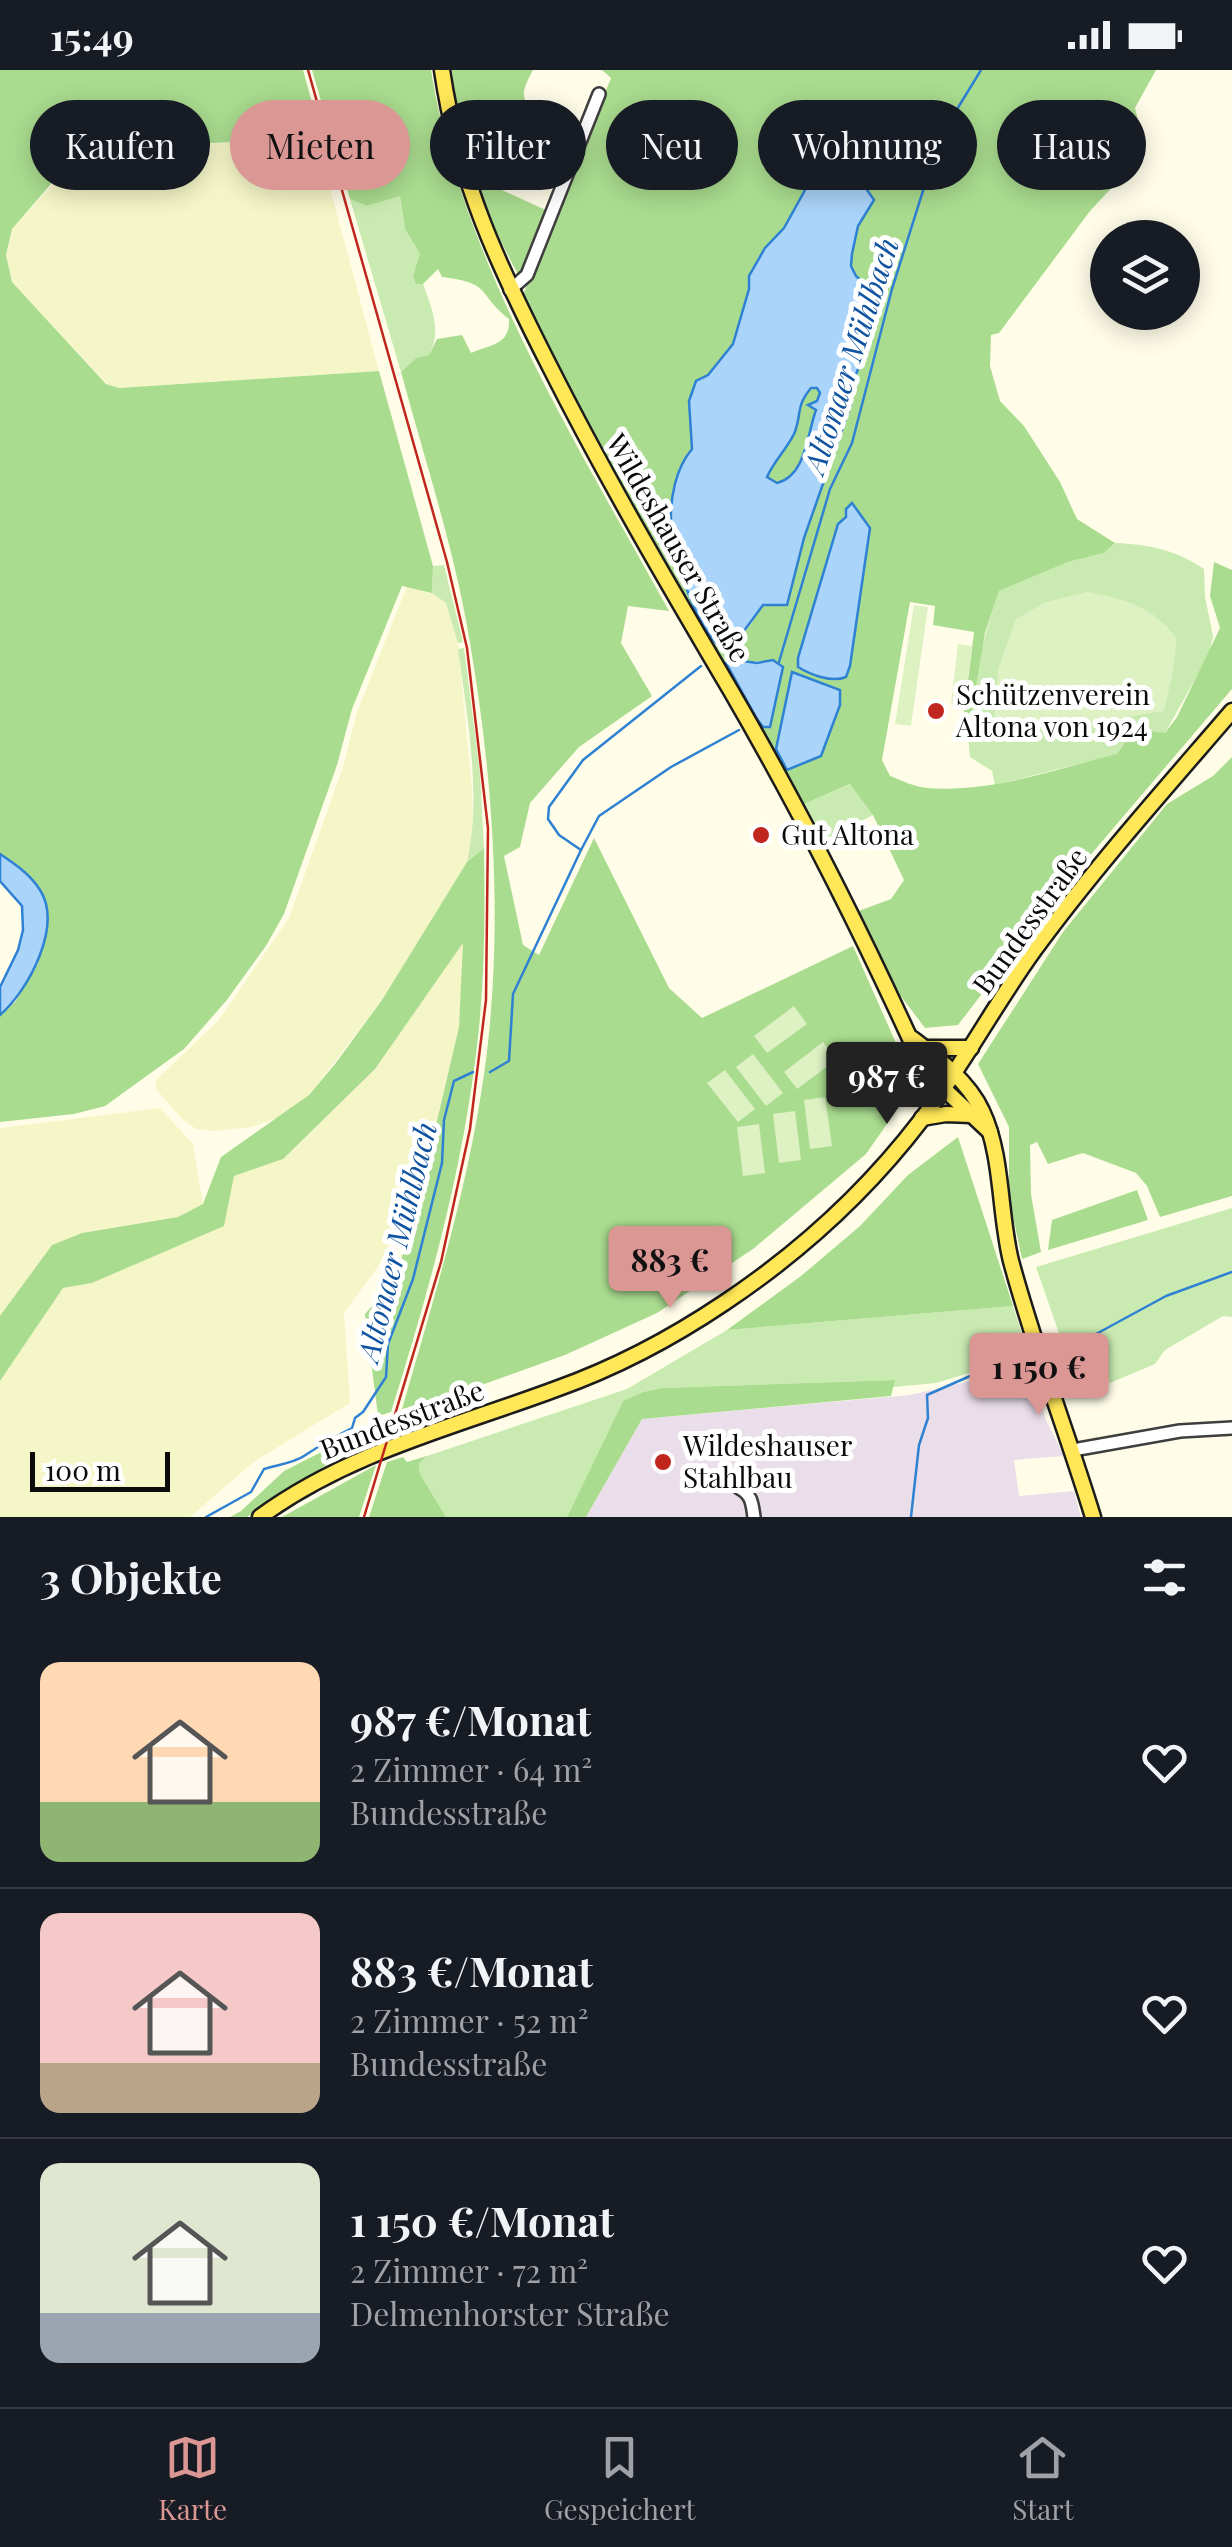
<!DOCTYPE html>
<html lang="de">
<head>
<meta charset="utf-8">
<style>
  body { margin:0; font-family:"Playfair Display",serif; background:#242831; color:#f1f3f6; height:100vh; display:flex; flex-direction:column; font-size:38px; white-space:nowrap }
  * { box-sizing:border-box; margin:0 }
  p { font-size:32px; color:#9ea1a6 }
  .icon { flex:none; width:55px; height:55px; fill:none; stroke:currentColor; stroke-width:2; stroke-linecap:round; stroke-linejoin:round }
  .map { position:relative; height:1447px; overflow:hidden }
  .sheet { display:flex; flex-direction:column; background:#171b24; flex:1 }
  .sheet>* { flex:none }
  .guide { position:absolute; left:30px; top:30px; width:1172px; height:90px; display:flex; gap:20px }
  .controls { position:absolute; left:1090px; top:150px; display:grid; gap:20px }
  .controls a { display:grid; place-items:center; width:110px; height:110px; border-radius:50%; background:#171b24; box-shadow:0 5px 25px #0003; font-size:50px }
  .scale { position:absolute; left:30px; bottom:25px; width:140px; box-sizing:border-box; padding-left:10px; border:5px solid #0b0b0b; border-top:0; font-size:28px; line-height:35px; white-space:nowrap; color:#0b0b0b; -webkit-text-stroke:8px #fff; paint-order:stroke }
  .price { position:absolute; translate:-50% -85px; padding:0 22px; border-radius:10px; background:#db9794; color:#111; font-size:32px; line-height:65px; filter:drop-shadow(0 2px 5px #0008) }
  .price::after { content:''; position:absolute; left:50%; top:60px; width:30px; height:22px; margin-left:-15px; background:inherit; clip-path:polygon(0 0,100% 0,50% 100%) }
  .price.selected { background:#222; color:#fff }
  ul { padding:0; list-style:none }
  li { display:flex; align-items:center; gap:30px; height:250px; padding:0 40px }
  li+li { border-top:2px solid #363941 }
  li span { display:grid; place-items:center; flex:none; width:280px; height:200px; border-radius:20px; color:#555 }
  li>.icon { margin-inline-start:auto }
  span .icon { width:120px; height:120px; fill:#fffc; stroke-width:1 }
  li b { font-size:42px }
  h2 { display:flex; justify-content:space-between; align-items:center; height:120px; padding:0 40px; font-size:42px }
  .chip { padding:0 35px; border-radius:45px; background:#171b24; box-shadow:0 5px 25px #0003; font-size:35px; line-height:90px }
  .chip.selected { background:#db9794; color:#111 }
  .status { display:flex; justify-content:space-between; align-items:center; height:70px; padding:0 50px; background:#171b24; direction:ltr }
  .status svg { height:28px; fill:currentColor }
  .menu { display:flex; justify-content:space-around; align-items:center; height:140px; border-top:2px solid #363941; background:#171b24; font-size:28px; color:#9ea1a6 }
  .menu a { display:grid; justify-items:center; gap:5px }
  .menu .selected { color:#db9794 }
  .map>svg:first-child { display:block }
  .industrial { fill:#eadeea }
  .farmland { fill:#f5f6c7 }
  .green { fill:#c9eab1 }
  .forest { fill:#aadc8f; fill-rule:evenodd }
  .pitch { fill:#ddf1c3 }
  .water { fill:#aad4f9; stroke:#2e81d3; stroke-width:2.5; fill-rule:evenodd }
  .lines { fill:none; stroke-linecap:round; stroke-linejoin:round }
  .stream { stroke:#2e81d3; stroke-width:2.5 }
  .minor-casing { stroke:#3e3e3e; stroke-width:16 }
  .major-casing { stroke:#1c1c1c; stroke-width:19 }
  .minor { stroke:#fff; stroke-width:11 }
  .major { stroke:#ffe758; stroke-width:14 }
  .rail { stroke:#c0261d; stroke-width:2.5 }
  .poi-dot { fill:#c0261d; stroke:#fff; stroke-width:4 }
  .labels { text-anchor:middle; stroke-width:10; stroke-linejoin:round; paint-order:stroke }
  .street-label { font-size:28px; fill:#0b0b0b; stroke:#fff }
  .poi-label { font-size:28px; fill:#0b0b0b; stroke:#fff; text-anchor:start }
  .water-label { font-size:30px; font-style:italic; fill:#1053a0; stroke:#fff }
</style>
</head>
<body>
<div class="status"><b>15:49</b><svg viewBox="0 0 49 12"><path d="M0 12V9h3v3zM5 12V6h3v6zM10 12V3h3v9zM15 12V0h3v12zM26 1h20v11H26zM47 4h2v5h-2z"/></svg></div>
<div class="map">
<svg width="1232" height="1447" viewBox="0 0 1232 1447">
  <rect width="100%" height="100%" fill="#fffde8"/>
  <polygon class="industrial" points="1030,1297 1045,1348 1064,1386 1014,1390 1019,1426 1074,1421 1081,1447 586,1447 642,1349 910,1325"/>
  <g class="farmland">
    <polygon points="317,69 379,301 119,318 107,314 12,212 6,185 12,159 74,91 103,78"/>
    <polygon points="407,516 432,523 446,533 458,573 472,719 473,766 467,792 382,930 309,1025 277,1048 252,1057 213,1061 196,1059 181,1048 156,1019 156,1010 218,951 289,848 343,697 357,642"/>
    <polygon points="464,871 459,957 424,1106 377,1198 344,1243 350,1333 255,1391 190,1447 0,1447 0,1311 63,1218 92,1213 223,1156 234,1106 283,1088 375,999"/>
    <polygon points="160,1038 193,1074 203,1134 178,1147 82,1163 52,1175 0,1246 0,1058"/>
  </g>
  <g class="green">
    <path d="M400,126L405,159L420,184L416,214H423C432,239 442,260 429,285L416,288L401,302L350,129L367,136Z"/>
    <path d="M1115,473C1148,474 1176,480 1204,499L1205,527L1213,566L1209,584L1165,663L1118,684L995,715L992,701L970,687C963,641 984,565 999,521L1068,492L1104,483Z"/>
    <polygon points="444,495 463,572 458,573 446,533 432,523 433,496"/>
    <path d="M464,578L480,703L484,778L467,792C482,728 467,645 458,579Z"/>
    <polygon points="851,714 873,745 827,770 831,778 823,782 800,736"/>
    <polygon points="1232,1138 1232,1247 1223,1246 1165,1280 1155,1294 1110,1313 1107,1306 1077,1315 1036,1197"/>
    <polygon points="1013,1236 1029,1285 936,1313 893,1317 894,1310 662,1318 643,1322 623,1331 567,1447 446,1447 420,1404 419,1394 427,1386 627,1319 727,1260"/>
  </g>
  <g class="forest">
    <polygon points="0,0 303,0 322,68 103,78 74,91 57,107 12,159 6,185 12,212 106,314 119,318 379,301 433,496 432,523 402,516 352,639 337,695 284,844 266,876 226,931 184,979 105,1036 74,1044 0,1052 0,945 15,932 38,894 24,800 0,784"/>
    <path d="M312,0H431C461,190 577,374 669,541L628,536L621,573L652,626L579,677L530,733L520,777L504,786L523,875L539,885L594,768L669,918L702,948L853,876L899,980L917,1011L866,1084L753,1179L657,1243L565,1285L440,1330L402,1339C432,1235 464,1131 481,1024C505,877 495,719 470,573C455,481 425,391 401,302L416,288L429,285L437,269L462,265L471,283C492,274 510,275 509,249C476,223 493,213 442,207L438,199L423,214H416L413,206L420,184L405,159L400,126L367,136L350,129Z"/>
    <path d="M452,0H533C517,29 523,30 544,53L516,61L497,104L502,120L550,142L526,200L518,204C483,141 458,73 452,0Z"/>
    <path d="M602,0H1156L1135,38L1146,81L1090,141L999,263L991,265L990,296L1000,331L1024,356L1060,412L1077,449L1115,473L1104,483L1068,492L999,521L985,563L967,668L961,667L974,562L933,555L935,536L910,532L882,690L890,706C901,710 914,717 927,718C991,723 1056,699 1117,684L1135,659L1165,663L1177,647L1220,558L1210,526L1214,492L1232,500V619L1070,809L958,955L925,958L897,921L856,842L891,829L904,810L873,745L850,714L800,736L650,472L521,230L611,8ZM820,94L852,184L851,196L856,206L867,216L871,231L851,334L804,468L751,554L730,580C699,578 672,480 671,452C670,427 676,398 692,379L689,330L696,311L708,305L733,274L750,219L749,205L765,178L784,158ZM852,433L870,458L852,587L798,588L838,454L846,447ZM773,590L783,597L778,614L757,649L726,594Z"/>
    <path d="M817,317L821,323L817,331L809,335L816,339C807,364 807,405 777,413L767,407C774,391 785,380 793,365C802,348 794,324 817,317Z"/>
    <polygon points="1232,687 1232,1126 1160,1147 1147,1116 1136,1103 1083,1083 1048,1094 1037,1072 1030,1075 1031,1124 1041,1182 1022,1189 1009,1127 1009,1057 978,994 1063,862 1167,734 1213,706"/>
    <path d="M484,778C485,847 485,916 476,984C461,1107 428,1224 391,1342L378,1346L365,1244L396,1209L424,1106L459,957L463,873L375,999L283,1089L234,1106L224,1156L92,1213L63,1218L0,1311V1246L52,1175L82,1163L178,1147L203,1134L221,1087L309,1025L335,994L382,930L467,792Z"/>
    <polygon points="958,1067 1013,1236 727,1260 801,1206 860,1156 908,1105"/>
    <polygon points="1137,1120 1148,1150 1048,1180 1052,1150"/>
    <polygon points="895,1310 891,1326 642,1349 586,1447 567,1447 623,1331 643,1322 662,1318"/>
    <polygon points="389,1347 383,1368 331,1392 247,1447 230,1447 241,1441 284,1401 357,1364 374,1351"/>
    <polygon points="427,1386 419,1394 420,1404 446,1447 369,1447 387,1392 403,1387 407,1392"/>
    <polygon points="376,1395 359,1447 282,1447"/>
  </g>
  <g class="pitch">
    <path d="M1088,522C1128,530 1150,535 1177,568L1172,606L1164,641L993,668L998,599L1016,549L1046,532Z"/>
    <polygon points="914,535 928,537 911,656 895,654"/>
    <polygon points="958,574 972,576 964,636 951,634"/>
    <polygon points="794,936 807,954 767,983 754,966"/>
    <polygon points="823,972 836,990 797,1019 784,1002"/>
    <polygon points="753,984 783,1023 766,1036 736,997"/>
    <polygon points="725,1000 755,1039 738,1052 707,1013"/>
    <polygon points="825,1027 832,1076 810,1079 804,1030"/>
    <polygon points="795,1041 801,1090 779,1093 773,1044"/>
    <polygon points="759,1054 765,1103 743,1106 737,1057"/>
  </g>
  <g class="water">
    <path d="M820,93L861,111L874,130L858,156L852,184L851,196L856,206L867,216L871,231L862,290L854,309L851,334L804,468L787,535H763L730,580C699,577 672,481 671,452C670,427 676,398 692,379L689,331L696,311L708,305L733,274L749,219V206L765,178L784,158ZM811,318H817L820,323L817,331L808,335L816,340C807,364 806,406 777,413L767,407C774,391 786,380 794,364C802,346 795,337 811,318Z"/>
    <path d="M852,433L870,458L850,596L846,607C832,613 811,605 798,597V588L838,454L846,447V439Z"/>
    <polygon points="735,590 757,593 773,590 783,597 770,657 763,657 757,649 726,593"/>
    <polygon points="792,602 840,620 840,635 821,686 787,700 776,679"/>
    <path d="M0,784C15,794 30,804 40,820C63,856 28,921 0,945V917L18,880L23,860L22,836L0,811Z"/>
  </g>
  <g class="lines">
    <g class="stream">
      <polyline points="779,592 830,419 852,373 892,219 940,67 981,0"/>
      <polyline points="581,780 599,746 671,697 739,660"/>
      <polyline points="490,1002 509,991 513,924 581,780 559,765 548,749 549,737 583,690 701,596"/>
      <polyline points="1059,1279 1085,1270 1166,1226 1232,1202"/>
      <path d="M206,1447L251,1422L264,1399C276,1395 294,1393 304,1386C319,1376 336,1366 352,1358L355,1348L363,1342L386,1307L388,1274L413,1209L442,1093L444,1050L454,1011L473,1002"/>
      <polyline points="911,1447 919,1375 928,1348 927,1325 986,1299 1007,1296 1024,1287"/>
    </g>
    <g class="minor-casing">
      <g id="minor">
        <polyline points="510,220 527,205 599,24"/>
        <polyline points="1073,1380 1180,1361 1232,1358"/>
        <path d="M739,1418C752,1425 752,1433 754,1447"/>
      </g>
    </g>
    <g class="major-casing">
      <g id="major">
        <path d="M442,0C458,111 500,199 550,297C606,408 668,514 731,621C799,738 861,861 917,984L944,1019L990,1062"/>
        <path d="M913,969C938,988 969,1012 982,1041C1003,1085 999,1143 1011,1191C1034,1277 1067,1362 1093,1447"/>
        <polyline points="925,978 971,978"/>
        <polyline points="922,1048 946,1044 971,1045"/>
        <path d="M260,1447C349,1382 454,1357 556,1319C615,1298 672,1268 724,1233C799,1183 867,1121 922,1049C963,995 995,934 1035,879C1096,796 1165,719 1232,641"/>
      </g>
    </g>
    <use href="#minor" class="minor"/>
    <use href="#major" class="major"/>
    <polyline class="rail" points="308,0 447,492 467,578 488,758 486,930 470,1059 441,1192 364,1447"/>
  </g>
  <g class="poi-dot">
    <circle cx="936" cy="641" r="10"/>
    <circle cx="761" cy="765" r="10"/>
    <circle cx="663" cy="1392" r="10"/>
  </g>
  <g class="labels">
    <g class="street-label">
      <text transform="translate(678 478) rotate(60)" y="10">Wildeshauser Straße</text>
      <text transform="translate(1030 851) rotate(-54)" y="10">Bundesstraße</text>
      <text transform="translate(402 1350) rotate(-21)" y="10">Bundesstraße</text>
    </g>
    <g class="poi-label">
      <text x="956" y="635">Schützenverein<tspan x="956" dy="32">Altona von 1924</tspan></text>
      <text x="781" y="775">Gut Altona</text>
      <text x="683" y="1386">Wildeshauser<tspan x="683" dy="32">Stahlbau</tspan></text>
    </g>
    <g class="water-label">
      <text transform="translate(852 286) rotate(-72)" y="10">Altonaer Mühlbach</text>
      <text transform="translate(398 1172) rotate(-76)" y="10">Altonaer Mühlbach</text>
    </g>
  </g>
</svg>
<div class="controls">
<a><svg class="icon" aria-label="layers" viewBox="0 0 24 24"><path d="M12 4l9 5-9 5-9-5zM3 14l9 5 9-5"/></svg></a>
</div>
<div class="scale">100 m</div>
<b class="price selected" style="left:887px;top:1057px">987 €</b>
<b class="price" style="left:670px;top:1241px">883 €</b>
<b class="price" style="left:1039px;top:1348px">1 150 €</b>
<div class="guide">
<a class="chip">Kaufen</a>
<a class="chip selected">Mieten</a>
<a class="chip">Filter</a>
<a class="chip">Neu</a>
<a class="chip">Wohnung</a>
<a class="chip">Haus</a>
</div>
</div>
<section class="sheet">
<h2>3 Objekte<svg class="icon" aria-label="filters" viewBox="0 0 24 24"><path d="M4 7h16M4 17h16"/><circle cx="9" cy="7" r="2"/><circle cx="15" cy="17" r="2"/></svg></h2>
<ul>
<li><span style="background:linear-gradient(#ffd9b3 70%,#8fb573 0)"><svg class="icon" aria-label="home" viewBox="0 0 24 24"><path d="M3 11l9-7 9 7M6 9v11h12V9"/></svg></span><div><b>987 €/Monat</b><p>2 Zimmer · 64 m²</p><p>Bundesstraße</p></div><svg class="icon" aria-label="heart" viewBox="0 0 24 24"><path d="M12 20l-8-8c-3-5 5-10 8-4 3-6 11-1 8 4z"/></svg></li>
<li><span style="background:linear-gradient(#f6c9c9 75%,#b9a48a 0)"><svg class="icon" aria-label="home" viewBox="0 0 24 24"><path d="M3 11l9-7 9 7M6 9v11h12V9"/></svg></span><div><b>883 €/Monat</b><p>2 Zimmer · 52 m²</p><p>Bundesstraße</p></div><svg class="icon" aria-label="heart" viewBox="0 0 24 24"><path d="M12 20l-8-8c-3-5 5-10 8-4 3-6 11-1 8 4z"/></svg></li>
<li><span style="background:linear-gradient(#dfe7d0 75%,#9aa5b1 0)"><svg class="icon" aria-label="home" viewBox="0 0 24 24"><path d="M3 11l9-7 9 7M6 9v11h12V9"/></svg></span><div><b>1 150 €/Monat</b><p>2 Zimmer · 72 m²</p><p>Delmenhorster Straße</p></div><svg class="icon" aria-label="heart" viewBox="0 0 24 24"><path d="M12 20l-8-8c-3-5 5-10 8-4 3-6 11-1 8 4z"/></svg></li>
</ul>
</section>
<nav class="menu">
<a class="selected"><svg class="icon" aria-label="map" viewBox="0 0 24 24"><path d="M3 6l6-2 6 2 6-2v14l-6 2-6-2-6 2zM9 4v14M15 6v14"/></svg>Karte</a>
<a><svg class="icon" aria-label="saved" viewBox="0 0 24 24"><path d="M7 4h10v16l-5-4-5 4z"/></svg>Gespeichert</a>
<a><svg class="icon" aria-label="home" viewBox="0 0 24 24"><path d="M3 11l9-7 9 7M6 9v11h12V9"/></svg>Start</a>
</nav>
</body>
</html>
